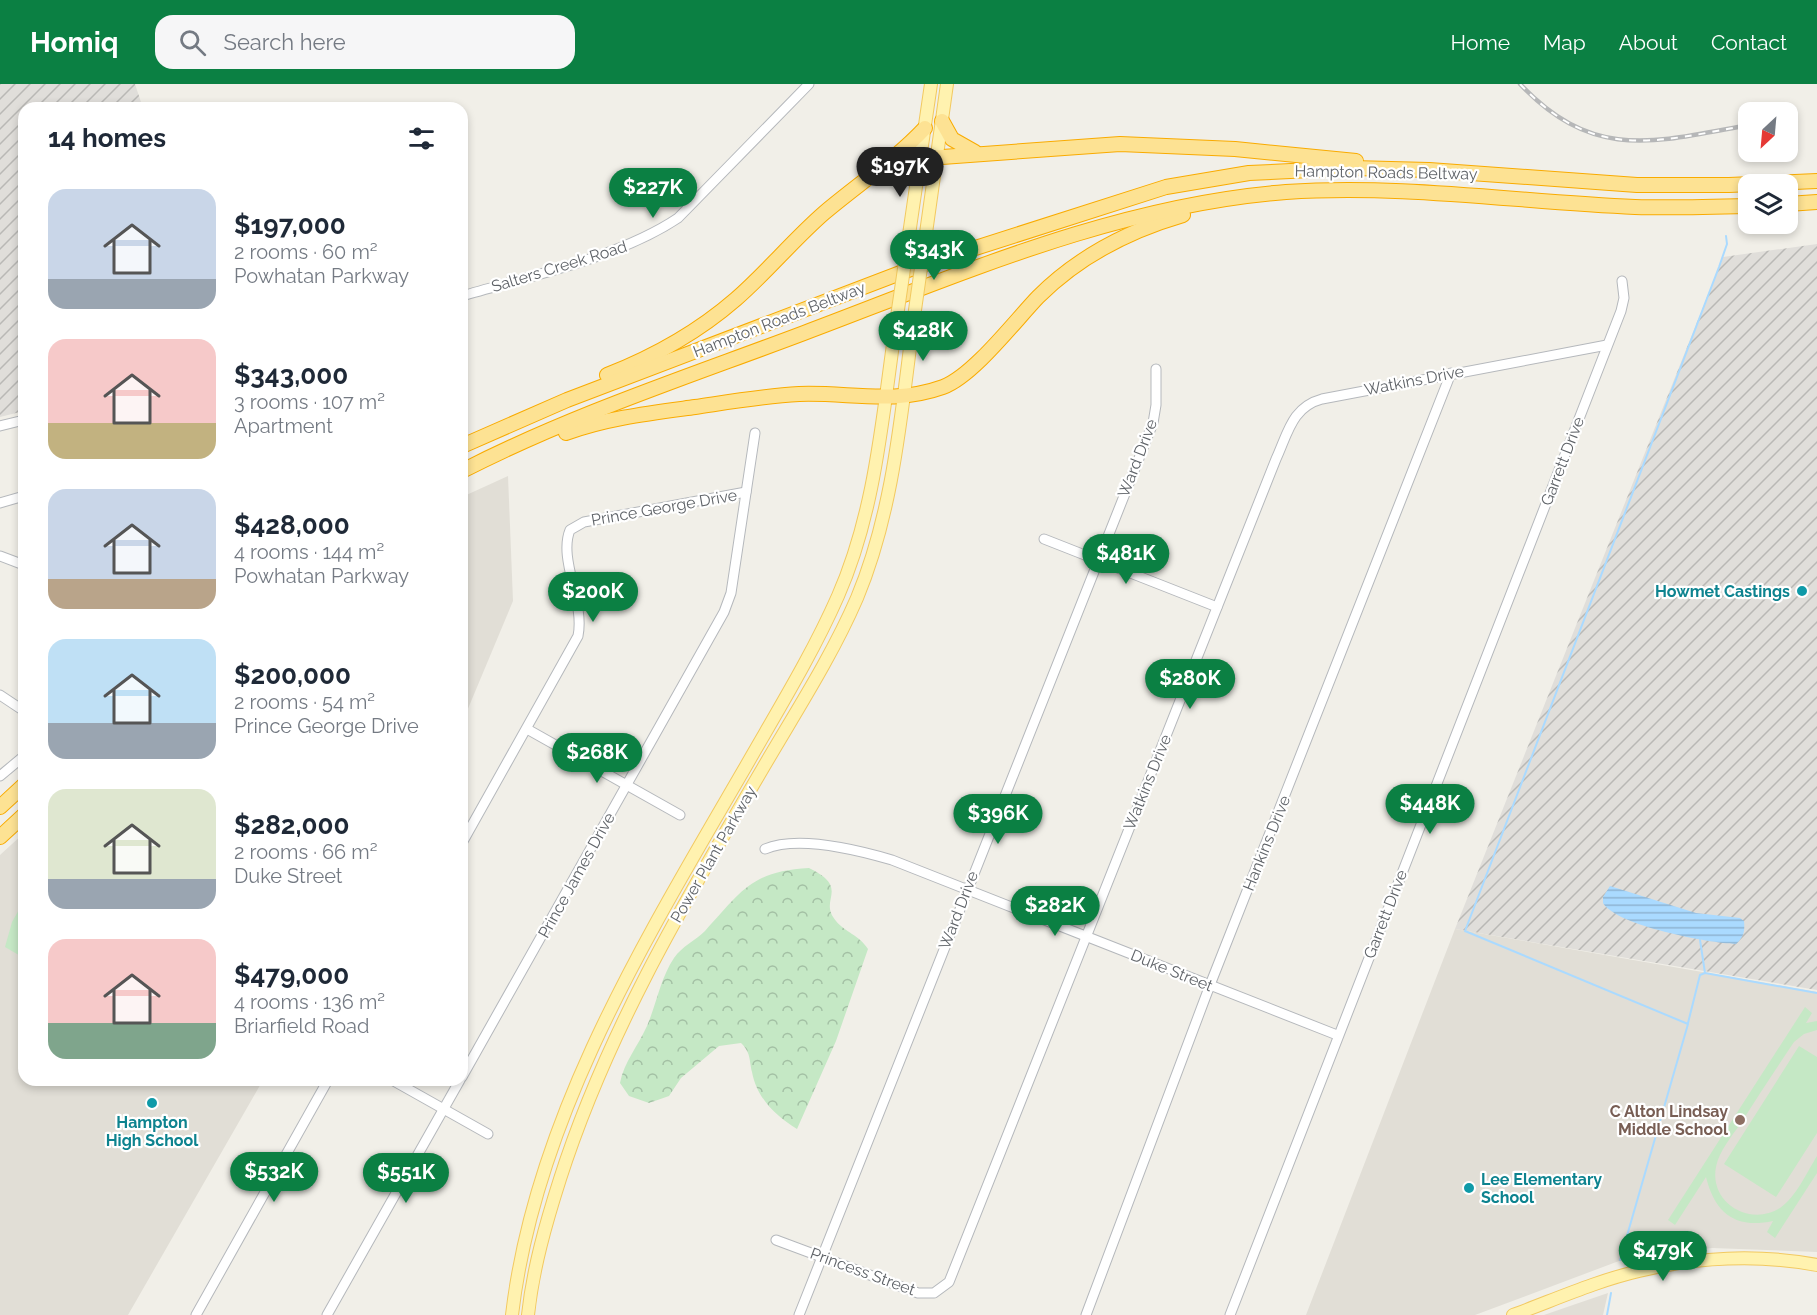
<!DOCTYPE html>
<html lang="en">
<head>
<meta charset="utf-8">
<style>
  body { margin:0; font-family:Raleway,sans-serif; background:#f6f6f7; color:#1f2937; height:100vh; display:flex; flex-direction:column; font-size:22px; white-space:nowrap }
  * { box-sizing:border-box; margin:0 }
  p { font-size:20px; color:#747a83 }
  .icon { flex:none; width:33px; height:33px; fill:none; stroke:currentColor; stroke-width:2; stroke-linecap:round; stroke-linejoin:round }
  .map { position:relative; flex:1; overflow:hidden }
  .panel { position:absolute; left:18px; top:18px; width:450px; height:984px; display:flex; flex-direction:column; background:#fff; border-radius:18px; box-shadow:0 3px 9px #0003 }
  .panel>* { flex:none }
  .needle { width:39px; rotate:206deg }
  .controls { position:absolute; left:1738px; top:18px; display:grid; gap:12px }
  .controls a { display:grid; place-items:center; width:60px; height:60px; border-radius:12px; background:#fff; box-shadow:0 3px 9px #0003; font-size:30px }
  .price { position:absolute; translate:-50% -51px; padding:0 14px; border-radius:21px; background:#0b8043; color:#fff; font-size:20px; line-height:39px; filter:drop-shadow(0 2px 3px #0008) }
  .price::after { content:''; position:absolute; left:50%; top:36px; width:18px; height:14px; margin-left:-9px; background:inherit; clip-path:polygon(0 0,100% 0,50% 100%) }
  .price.current { background:#222; color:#fff }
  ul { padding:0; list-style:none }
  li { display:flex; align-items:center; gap:18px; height:150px; padding:0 30px }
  li span { display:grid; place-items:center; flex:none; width:168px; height:120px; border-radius:18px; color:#555 }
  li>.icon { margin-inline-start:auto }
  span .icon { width:72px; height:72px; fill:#fffc; stroke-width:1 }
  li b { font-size:26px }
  h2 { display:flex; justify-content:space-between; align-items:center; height:72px; padding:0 30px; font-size:26px }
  header { display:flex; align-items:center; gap:36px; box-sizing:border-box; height:84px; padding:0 30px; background:#0b8043; color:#fff }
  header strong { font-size:28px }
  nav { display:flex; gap:33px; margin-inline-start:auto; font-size:21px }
  .search { width:420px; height:54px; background:#f6f6f7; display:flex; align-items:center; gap:15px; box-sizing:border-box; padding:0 21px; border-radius:18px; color:#747a83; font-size:22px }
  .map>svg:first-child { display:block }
  .industrial { fill:url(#industrial-furrows) }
  .education { fill:#e1ded6 }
  .forest { fill:url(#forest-crowns) }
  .garden { fill:#c5e8c5 }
  .water { fill:url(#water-rules) }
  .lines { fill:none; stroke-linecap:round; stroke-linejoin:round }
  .stream { stroke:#aadaff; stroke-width:2 }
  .minor-casing { stroke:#b5b8bc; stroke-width:11 }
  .major-casing { stroke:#f2c960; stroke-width:14 }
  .highway-casing { stroke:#f9ab00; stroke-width:16 }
  .minor { stroke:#fff; stroke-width:9 }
  .major { stroke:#fff2af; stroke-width:12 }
  .highway { stroke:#fde293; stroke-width:14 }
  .rail-casing { stroke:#b6b7b8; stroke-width:4.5 }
  .rail { stroke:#fff; stroke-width:2; stroke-dasharray:7; stroke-linecap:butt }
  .major-bridge-casing { stroke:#f2c960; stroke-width:14; stroke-linecap:butt }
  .major-bridge { stroke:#fff2af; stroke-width:12 }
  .culture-dot { fill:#0f9aa8; stroke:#fff; stroke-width:2 }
  .education-dot { fill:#8d6e63; stroke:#fff; stroke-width:2 }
  .labels { text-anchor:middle; stroke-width:4.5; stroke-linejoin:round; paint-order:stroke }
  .street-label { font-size:16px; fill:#5f6368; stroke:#fff }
  .culture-label { font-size:16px; font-weight:bold; fill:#0d838f; stroke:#fff; text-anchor:end }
  .education-label { font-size:16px; font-weight:bold; fill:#785e54; stroke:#fff; text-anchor:end }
</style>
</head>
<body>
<header>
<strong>Homiq</strong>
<div class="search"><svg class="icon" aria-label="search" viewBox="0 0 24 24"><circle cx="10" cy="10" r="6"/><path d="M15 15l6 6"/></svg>Search here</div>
<nav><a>Home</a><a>Map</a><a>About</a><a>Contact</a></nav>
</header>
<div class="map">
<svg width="1817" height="1231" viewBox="0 0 1817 1231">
  <defs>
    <pattern id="industrial-furrows" width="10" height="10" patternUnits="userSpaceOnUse" patternTransform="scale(1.5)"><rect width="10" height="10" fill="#e0deda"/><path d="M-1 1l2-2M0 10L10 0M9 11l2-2" fill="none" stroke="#b9b8b5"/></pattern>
    <pattern id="forest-crowns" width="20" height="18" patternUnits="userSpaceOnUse" patternTransform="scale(1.5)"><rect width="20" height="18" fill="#c5e8c5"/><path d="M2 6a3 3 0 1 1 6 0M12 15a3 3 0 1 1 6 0" fill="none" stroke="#a3c0a4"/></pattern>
    <pattern id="water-rules" width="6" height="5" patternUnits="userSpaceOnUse" patternTransform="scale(1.5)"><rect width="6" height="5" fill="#aadaff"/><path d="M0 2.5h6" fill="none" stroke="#8eb4d2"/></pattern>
  </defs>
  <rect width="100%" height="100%" fill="#f1efe8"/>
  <g class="industrial">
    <polygon points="0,0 135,0 143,24 24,24 24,327 0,333"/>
    <polygon points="1817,160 1817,906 1455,845 1723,173"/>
  </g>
  <g class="education">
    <polygon points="508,392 513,517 462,639 462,413"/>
    <polygon points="24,749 24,996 263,996 128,1231 0,1231 0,771"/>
    <polygon points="1455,845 1817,908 1817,1168 1712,1164 1619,1177 1475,1231 1306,1231"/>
    <polygon points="1608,1209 1603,1231 1544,1231 1570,1222"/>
  </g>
  <path class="forest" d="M809,784C852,805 817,815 836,837C846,849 858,850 868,865L836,957L797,1045C776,1032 757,1015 752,988C749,975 751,969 741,959L719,962L681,994L669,1012L649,1019L629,1012L620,999C624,978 638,962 647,942C656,921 661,893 674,874C682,862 695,857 705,847C741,808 751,787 809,784Z"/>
  <g class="garden">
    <polygon points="24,817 24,874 5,863 12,838"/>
    <path d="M1805,923L1812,929L1806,939L1817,937V946L1804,950L1794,958C1776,985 1758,1012 1741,1039C1732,1052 1719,1067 1716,1083C1709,1119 1750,1143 1780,1124C1796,1113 1807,1088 1817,1072V1089L1775,1154L1767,1148L1773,1137C1736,1145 1715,1130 1706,1093L1675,1141L1668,1136Z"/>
    <polygon points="1799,962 1817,973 1817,1049 1776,1113 1724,1080"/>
  </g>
  <path class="water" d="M1610,802L1696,829L1740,834L1744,837C1745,847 1744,853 1736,860C1709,859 1617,842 1603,819V813Z"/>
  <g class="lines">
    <g class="stream">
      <polyline points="1700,856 1705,889"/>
      <polyline points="1688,939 1700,891 1705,889 1817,909"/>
      <polyline points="1620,1176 1688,940 1465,847 1719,183 1727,160 1726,152"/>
      <polyline points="1607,1231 1611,1209"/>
    </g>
    <g class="minor-casing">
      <g id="minor">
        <path d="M462,212C530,192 620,173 678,134L809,0"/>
        <polyline points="0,342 24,336"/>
        <polyline points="0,419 24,412"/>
        <polyline points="1044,455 1217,523"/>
        <polyline points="0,472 24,481"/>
        <polyline points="0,611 24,627"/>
        <polyline points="527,645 680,731"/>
        <polyline points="0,692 24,672"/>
        <path d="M462,759L578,552C585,518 558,475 570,446L584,438L746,408"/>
        <path d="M765,765C798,751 858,766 892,776L1337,951"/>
        <polyline points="462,993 724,528 731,509 755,349"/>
        <polyline points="392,996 488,1050"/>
        <path d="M776,1156L918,1209H934L949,1198L1276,375C1288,349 1292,323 1322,315L1607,261"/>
        <polyline points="196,1231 328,996"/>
        <polyline points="327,1231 460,996"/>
        <polyline points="799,1231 1153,339 1156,321 1156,285"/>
        <polyline points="1086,1231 1210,901 1451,289"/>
        <polyline points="1230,1231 1621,227 1624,214 1622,197"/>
      </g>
    </g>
    <g class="major-casing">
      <g id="major">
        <polyline points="926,149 947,0"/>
        <polyline points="905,178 931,0"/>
        <path d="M512,1231C535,1033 648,851 746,682C778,626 812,571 838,512C875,428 882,336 895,246"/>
        <path d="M528,1231C533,1184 546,1139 560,1095C607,948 685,817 763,684C795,629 831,574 857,514C893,428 901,332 913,240"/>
        <path d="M1513,1231C1554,1216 1596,1197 1639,1187C1695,1173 1760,1170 1817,1181"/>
      </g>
    </g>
    <g class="highway-casing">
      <g id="highway">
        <polyline points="942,37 952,55 975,68"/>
        <polyline points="883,81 901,76 1120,60 1235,65 1356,77"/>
        <polyline points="1788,120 1817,118"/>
        <path d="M607,291C653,273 698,248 736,215C767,188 793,156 824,129C857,101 895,76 925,44"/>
        <path d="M566,349C607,334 651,329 695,323C729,318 764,312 799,310C849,308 893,321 943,303C973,292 1015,237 1038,213C1079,172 1128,147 1183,131"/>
        <polyline points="462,362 567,316 916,183 1166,103 1249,89 1353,84 1429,86 1637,101 1729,101 1817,97"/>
        <path d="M462,387C571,331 690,292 804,249C961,190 1117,121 1286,108C1402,100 1519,118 1635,123C1673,124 1711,123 1749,122"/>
        <polyline points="0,723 24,701"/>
        <polyline points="0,753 24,731"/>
      </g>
    </g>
    <use href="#minor" class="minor"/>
    <use href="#major" class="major"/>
    <use href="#highway" class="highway"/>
    <g class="rail-casing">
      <path id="rail" d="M1520,0C1594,78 1655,58 1749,41"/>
    </g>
    <use href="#rail" class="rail"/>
    <g class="major-bridge-casing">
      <g id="major-bridge">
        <polyline points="913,240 926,149"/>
        <polyline points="895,246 905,178"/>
      </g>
    </g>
    <use href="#major-bridge" class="major-bridge"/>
  </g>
  <g class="culture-dot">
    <circle cx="1802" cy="507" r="6"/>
    <circle cx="152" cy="1019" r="6"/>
    <circle cx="1469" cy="1104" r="6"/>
  </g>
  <circle class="education-dot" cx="1740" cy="1036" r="6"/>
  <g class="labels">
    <g class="street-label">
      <text transform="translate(1386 88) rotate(1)" y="6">Hampton Roads Beltway</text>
      <text transform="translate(559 182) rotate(-17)" y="6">Salters Creek Road</text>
      <text transform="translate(779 235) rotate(-21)" y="6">Hampton Roads Beltway</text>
      <text transform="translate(1414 296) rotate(-11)" y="6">Watkins Drive</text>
      <text transform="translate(1137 374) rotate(-69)" y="6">Ward Drive</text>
      <text transform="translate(1562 377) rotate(-69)" y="6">Garrett Drive</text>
      <text transform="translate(664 423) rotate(-10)" y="6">Prince George Drive</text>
      <text transform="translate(1147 698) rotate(-68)" y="6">Watkins Drive</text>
      <text transform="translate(1266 759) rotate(-68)" y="6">Hankins Drive</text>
      <text transform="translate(713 770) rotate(-60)" y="6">Power Plant Parkway</text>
      <text transform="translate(576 791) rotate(-61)" y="6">Prince James Drive</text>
      <text transform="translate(958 826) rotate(-69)" y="6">Ward Drive</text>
      <text transform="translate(1385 830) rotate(-69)" y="6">Garrett Drive</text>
      <text transform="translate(1172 886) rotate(22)" y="6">Duke Street</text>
      <text transform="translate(863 1187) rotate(20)" y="6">Princess Street</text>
    </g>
    <g class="culture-label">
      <text x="1790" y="513">Howmet Castings</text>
      <text x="152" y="1044" text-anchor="middle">Hampton<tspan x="152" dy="18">High School</tspan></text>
      <text x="1481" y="1101" text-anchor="start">Lee Elementary<tspan x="1481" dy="18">School</tspan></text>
    </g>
    <g class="education-label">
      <text x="1728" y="1033">C Alton Lindsay<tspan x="1728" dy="18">Middle School</tspan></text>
    </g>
  </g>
</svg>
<div class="controls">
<a><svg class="needle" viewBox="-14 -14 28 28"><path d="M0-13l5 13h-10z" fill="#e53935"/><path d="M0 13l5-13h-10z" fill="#747a83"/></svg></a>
<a><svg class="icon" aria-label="layers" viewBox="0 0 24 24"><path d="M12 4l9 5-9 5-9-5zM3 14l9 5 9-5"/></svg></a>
</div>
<b class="price current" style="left:900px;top:114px">$197K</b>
<b class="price" style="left:653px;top:135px">$227K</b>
<b class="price" style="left:934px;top:197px">$343K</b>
<b class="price" style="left:923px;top:278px">$428K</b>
<b class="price" style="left:1126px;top:501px">$481K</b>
<b class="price" style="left:593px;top:539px">$200K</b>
<b class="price" style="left:1190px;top:626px">$280K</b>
<b class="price" style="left:597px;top:700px">$268K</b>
<b class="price" style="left:1430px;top:751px">$448K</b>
<b class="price" style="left:998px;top:761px">$396K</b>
<b class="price" style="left:1055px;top:853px">$282K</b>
<b class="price" style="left:274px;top:1119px">$532K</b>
<b class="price" style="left:406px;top:1120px">$551K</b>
<b class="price" style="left:1663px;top:1198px">$479K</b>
<section class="panel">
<h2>14 homes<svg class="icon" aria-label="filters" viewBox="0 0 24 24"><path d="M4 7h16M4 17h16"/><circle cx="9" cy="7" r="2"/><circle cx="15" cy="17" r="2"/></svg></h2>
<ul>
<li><span style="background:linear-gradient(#c9d6e8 75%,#9aa5b1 0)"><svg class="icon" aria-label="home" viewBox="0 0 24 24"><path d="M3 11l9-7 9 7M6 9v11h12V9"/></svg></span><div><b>$197,000</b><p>2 rooms · 60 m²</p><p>Powhatan Parkway</p></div></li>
<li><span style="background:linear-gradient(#f6c9c9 70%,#c2b280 0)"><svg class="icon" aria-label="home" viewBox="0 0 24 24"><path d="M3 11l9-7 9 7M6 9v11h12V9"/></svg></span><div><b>$343,000</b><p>3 rooms · 107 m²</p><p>Apartment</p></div></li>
<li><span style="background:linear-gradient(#c9d6e8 75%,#b9a48a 0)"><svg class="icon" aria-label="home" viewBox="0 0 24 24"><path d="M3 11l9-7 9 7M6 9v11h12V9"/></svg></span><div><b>$428,000</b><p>4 rooms · 144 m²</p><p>Powhatan Parkway</p></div></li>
<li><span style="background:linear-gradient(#bfe0f5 70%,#9aa5b1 0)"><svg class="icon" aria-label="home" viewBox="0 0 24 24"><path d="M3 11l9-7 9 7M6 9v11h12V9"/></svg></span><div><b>$200,000</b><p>2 rooms · 54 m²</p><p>Prince George Drive</p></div></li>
<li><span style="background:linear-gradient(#dfe7d0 75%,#9aa5b1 0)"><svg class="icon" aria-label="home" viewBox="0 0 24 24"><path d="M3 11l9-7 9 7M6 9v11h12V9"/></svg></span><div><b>$282,000</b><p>2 rooms · 66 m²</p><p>Duke Street</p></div></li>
<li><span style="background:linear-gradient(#f6c9c9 70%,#7fa58c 0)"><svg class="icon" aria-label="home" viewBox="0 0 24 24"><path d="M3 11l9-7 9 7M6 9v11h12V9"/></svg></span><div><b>$479,000</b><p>4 rooms · 136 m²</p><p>Briarfield Road</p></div></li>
</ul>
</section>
</div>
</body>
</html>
